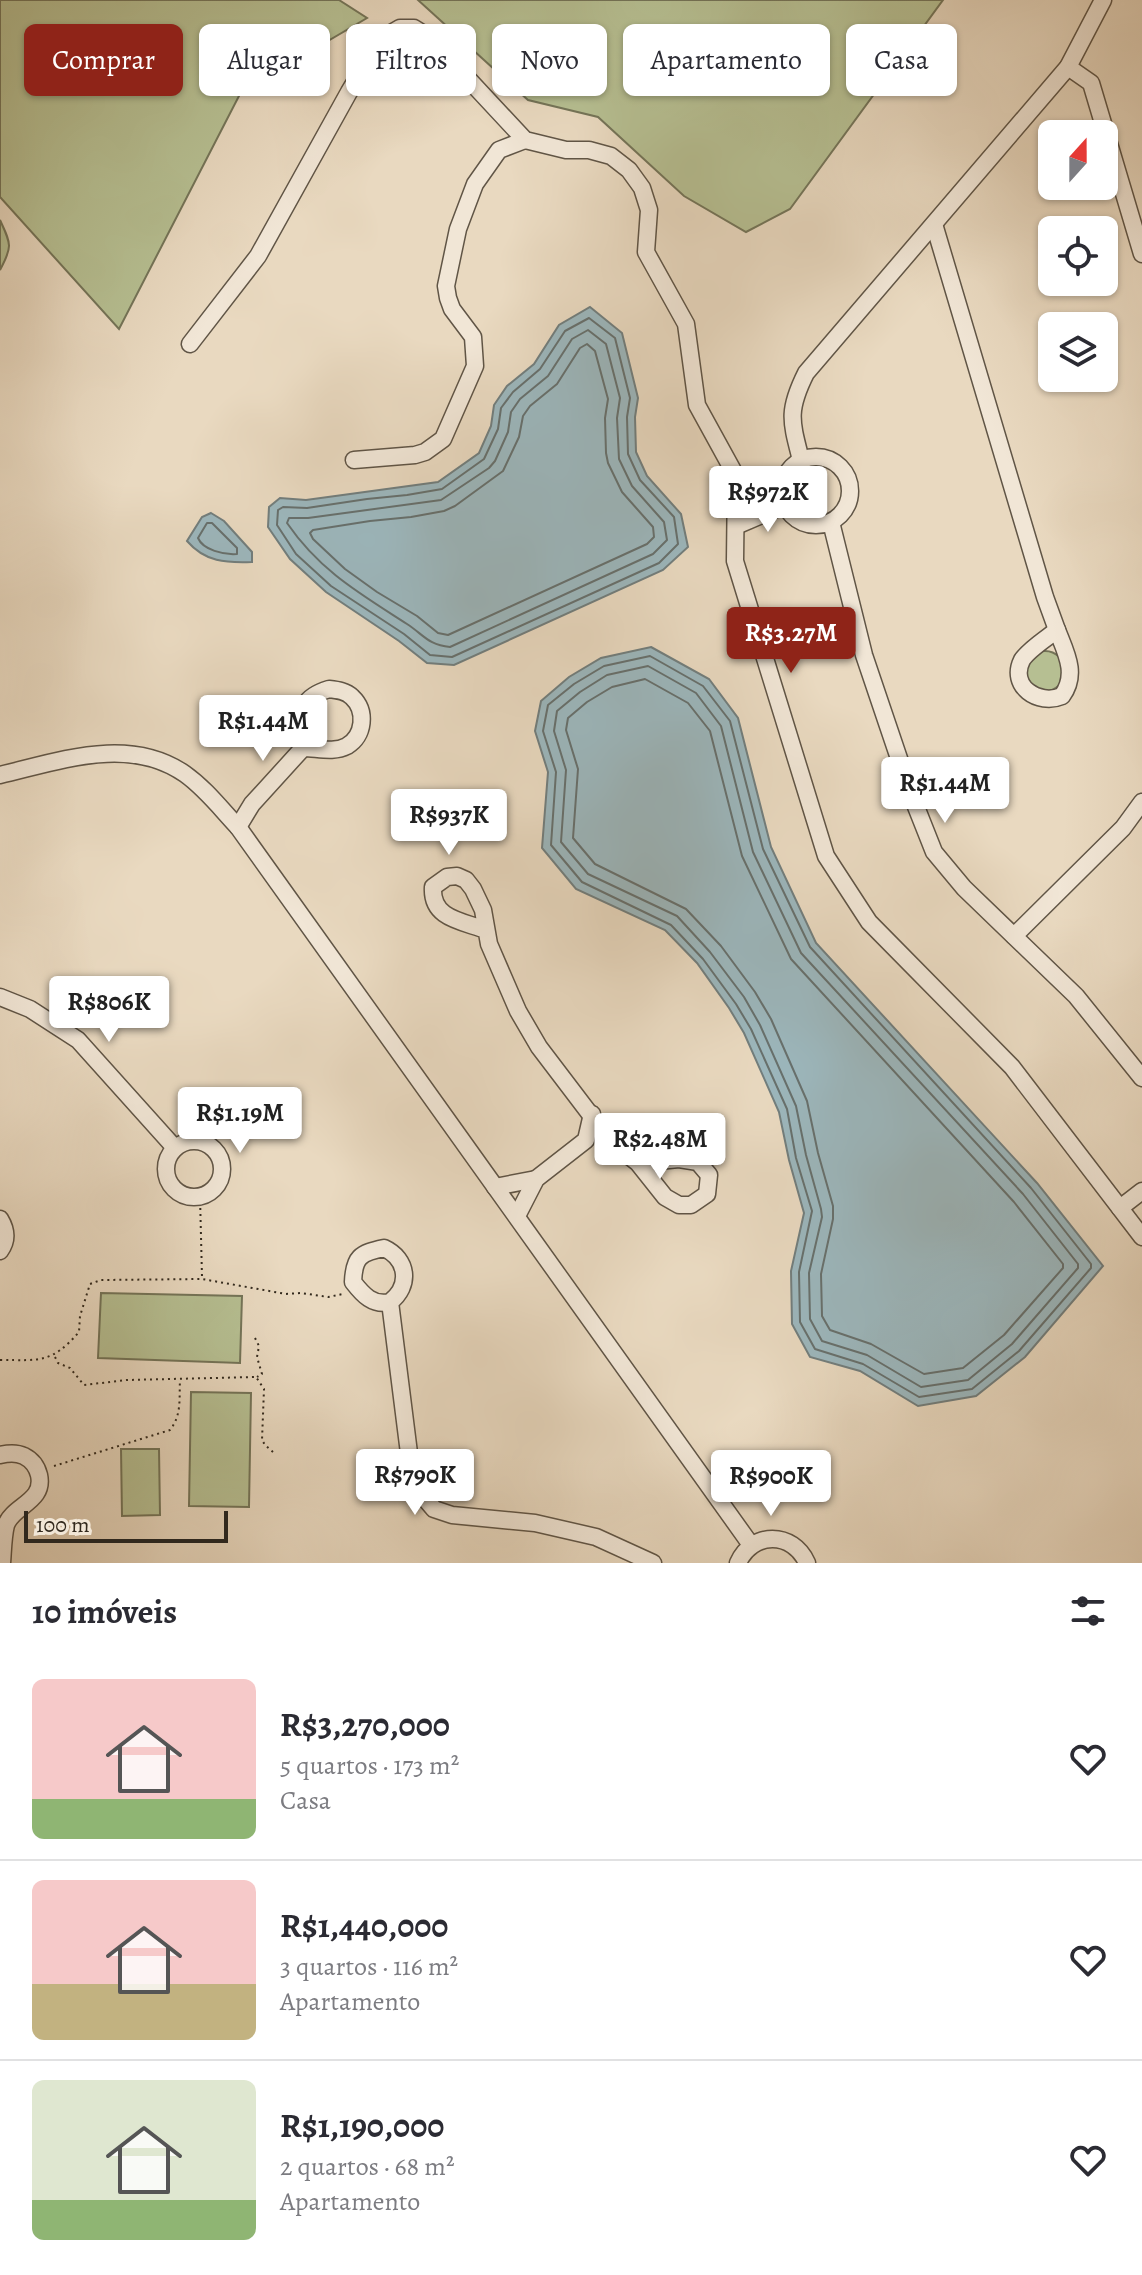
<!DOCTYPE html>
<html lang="pt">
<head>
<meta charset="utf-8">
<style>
  body { margin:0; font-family:Alegreya,serif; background:#f2f2f3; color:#2b2b33; height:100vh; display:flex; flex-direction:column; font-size:30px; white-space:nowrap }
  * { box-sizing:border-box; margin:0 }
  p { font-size:26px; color:#7c7c81 }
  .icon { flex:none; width:44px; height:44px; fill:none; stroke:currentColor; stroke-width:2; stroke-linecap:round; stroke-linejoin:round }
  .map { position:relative; height:1563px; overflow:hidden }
  .side { display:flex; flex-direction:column; background:#fff; flex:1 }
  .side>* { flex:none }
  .top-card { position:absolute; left:24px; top:24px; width:1094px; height:72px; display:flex; gap:16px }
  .needle { width:52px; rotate:21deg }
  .buttons { position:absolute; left:1038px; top:120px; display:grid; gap:16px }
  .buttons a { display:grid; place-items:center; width:80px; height:80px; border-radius:12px; background:#fff; box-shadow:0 2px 6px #0004; font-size:40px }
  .scale { position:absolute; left:24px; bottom:20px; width:204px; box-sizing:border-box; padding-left:8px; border:4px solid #32291d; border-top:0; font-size:22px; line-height:28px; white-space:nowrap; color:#32291d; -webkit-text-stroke:6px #f1e6d6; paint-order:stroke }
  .price { position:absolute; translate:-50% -68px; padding:0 18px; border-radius:8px; background:#fff; color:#222; font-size:26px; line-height:52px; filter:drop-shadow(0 2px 4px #0008) }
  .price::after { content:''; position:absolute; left:50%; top:48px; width:24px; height:18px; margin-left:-12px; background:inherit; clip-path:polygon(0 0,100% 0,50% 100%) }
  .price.active { background:#8f2418; color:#fff }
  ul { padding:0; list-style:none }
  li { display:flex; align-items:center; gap:24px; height:200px; padding:0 32px }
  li+li { border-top:2px solid #e1e1e2 }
  li span { display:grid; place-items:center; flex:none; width:224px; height:160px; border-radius:12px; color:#555 }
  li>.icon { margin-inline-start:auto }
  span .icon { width:96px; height:96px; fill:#fffc; stroke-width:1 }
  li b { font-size:34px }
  h2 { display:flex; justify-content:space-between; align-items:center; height:96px; padding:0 32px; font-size:34px }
  .tag { padding:0 28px; border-radius:12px; background:#fff; box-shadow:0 2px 6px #0004; font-size:28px; line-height:72px }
  .tag.active { background:#8f2418; color:#fff }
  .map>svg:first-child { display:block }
  .green { fill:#b6bf92; stroke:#747458; stroke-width:2 }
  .water { fill:#9cb7bd; stroke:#727e7d; stroke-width:2 }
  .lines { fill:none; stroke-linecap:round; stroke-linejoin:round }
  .shore { stroke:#67706d; stroke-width:2 }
  .minor-casing { stroke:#605546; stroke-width:19 }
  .path { stroke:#32291d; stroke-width:2; stroke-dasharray:2 4; stroke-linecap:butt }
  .minor { stroke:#f1e6d6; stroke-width:16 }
</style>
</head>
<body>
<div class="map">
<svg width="1142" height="1563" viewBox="0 0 1142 1563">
  <rect width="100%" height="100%" fill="#e9d9c0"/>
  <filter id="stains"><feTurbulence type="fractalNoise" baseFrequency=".0025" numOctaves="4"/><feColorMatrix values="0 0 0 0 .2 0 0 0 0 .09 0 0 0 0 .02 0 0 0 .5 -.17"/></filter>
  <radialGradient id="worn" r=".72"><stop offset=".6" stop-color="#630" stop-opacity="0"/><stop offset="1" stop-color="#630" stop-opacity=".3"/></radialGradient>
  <g class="green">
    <polygon points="0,0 339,0 367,18 241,92 119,329 0,197"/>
    <polygon points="418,0 943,0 790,209 746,232 684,196 598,117 528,100"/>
    <path d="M0,220C11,244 13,246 0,270Z"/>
    <circle cx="1045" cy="671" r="20"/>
    <polygon points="101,1293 242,1296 240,1363 98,1358"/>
    <polygon points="191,1392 251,1393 249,1507 189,1506"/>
    <polygon points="121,1449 159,1449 160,1515 122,1516"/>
  </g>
  <g class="water">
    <polygon points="590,307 622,333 638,398 635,417 636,452 647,476 681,514 688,547 663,570 454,665 427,663 399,641 326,592 290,559 268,527 269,507 280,498 306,500 438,482 479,453 491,426 494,405 507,386 534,364 559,325"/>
    <path d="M211,513L224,521L252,552V562C226,563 205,562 187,541L202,517Z"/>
    <polygon points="651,647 709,679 738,718 771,847 816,943 1037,1183 1103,1266 1025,1357 976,1396 918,1406 860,1371 810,1357 792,1324 791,1271 804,1213 789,1160 779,1112 744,1033 729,1008 697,963 665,930 576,889 542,848 548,772 535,731 541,701 569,677 601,658"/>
  </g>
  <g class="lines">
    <g class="shore">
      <polygon points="589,318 615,338 630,398 627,417 628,454 640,480 674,517 678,544 659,563 452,657 430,655 404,634 331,586 296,554 277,525 278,510 283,507 307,508 367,499 407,495 442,489 484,459 498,429 501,408 513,392 540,369 565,331"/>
      <path d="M588,330L606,344L620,398L617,418L619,459L632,486L664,522L667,540L653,554L450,647C428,645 424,635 407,624C359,593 320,571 287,523L289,518H308L441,500L489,468L495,461L508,432L511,412L520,399L548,376L572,339Z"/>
      <polygon points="587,344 595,351 608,399 605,418 606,453 608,463 622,492 653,527 654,537 647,544 448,635 438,633 417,616 377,592 345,569 313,539 310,533 313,530 370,521 411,517 444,511 455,506 503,471 519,437 523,416 530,406 557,384 580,348"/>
      <path d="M212,523L237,548V554C224,555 203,550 198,538L207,523Z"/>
      <polygon points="650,656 703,686 730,721 763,849 810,947 1031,1188 1091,1264 1091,1268 1019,1351 972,1389 919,1397 863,1364 815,1349 800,1322 799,1272 812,1211 796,1158 787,1109 751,1029 736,1004 703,959 671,925 582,882 551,845 556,772 543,731 548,705 574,684 604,666"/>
      <polygon points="648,666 696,693 721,726 753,852 801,953 1023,1194 1078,1264 1078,1268 1012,1344 968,1380 921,1387 867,1355 822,1341 810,1319 809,1273 822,1217 821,1209 806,1155 796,1106 760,1025 744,997 710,952 677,916 588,874 561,842 566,770 554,731 557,711 580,692 607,675"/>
      <polygon points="645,679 688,703 710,731 742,856 791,959 1014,1202 1063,1264 1063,1268 1004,1335 963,1368 924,1374 871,1344 830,1330 822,1316 821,1274 833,1219 833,1206 818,1153 807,1101 771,1019 755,992 721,946 686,909 595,864 573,838 578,769 566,730 568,718 587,702 612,687"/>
    </g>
    <g class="minor-casing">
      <g id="minor">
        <polyline points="1068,67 1091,83 1142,254"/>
        <polyline points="934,224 1045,597 1057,630"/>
        <polyline points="190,344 258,256 349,92 381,39 400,28 414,28 430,38 525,140 566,150 589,150 611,156 629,170 642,188 649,210 646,252 686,324 697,405 736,476 735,561 826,856 869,922 1012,1067 1142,1237"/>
        <circle cx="816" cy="491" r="34"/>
        <polyline points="354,460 415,455 425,452 443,439 475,366 473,337 452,309 448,298 446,286 458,229 475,184 499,150 525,140"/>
        <path d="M801,460C791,421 787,411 806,373L1068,67L1103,0"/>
        <polyline points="831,522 864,655 911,794 934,852 964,888 1076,996 1142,1078"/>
        <polyline points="736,526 785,505"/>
        <path d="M1057,630C1066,653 1078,674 1062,696C1038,706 1009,686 1022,660C1028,650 1047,638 1057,630Z"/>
        <path d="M329,689C338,690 346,691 352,697C367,711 364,736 347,746C334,753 317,748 303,748C308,720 290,701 329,689Z"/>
        <path d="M0,775C60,761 129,735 185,774C206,789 221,809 238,827L751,1545"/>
        <polyline points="238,827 252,804 303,748"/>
        <path d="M486,930C462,921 431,919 433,887L447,877L457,876L466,880L473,889L483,910L489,944L518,1011L539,1047L612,1143L638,1163L665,1197L679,1205H691L707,1194L709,1175L698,1162L679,1159L638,1163"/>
        <polyline points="1014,936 1123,828 1142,802"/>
        <polyline points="0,997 30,1009 78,1040 175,1148"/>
        <circle cx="194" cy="1169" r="28"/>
        <polyline points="495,1187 536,1179"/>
        <polyline points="1120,1208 1142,1191"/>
        <polyline points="517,1216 536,1179 586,1140 592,1114"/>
        <path d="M0,1219C6,1229 8,1240 0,1251"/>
        <path d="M390,1302C373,1306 363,1295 353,1282C354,1257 360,1253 384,1248C408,1259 411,1286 390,1302L412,1477L423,1496L434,1509L452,1515L535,1523L596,1537L653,1563"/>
        <path d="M0,1455C8,1453 16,1452 24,1456C32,1460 37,1467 39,1475C45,1502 13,1505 6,1525C3,1537 3,1551 2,1563"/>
        <path d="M738,1563C752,1531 793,1531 807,1563"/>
      </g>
    </g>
    <g class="path">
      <polyline points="200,1196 202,1277"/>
      <polyline points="255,1338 259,1346 257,1357 262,1374 257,1377"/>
      <polyline points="55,1357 58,1363 70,1368 84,1385 127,1380 256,1377 264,1389 262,1440 265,1445 273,1452"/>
      <path d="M0,1360C40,1360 51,1364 79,1332L80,1316L90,1284L101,1280L202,1279L286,1294L301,1293L328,1297L343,1294"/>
      <path d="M54,1466L170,1430C182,1415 179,1398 180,1380"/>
    </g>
    <use href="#minor" class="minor"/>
  </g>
  <rect width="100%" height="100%" filter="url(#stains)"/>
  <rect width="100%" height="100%" fill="url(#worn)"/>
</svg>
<div class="buttons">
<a><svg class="needle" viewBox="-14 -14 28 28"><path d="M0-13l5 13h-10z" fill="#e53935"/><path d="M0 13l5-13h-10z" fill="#7c7c81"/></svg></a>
<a><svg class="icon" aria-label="locate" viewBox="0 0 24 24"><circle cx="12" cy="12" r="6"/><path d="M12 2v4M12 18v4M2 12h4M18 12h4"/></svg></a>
<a><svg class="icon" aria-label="layers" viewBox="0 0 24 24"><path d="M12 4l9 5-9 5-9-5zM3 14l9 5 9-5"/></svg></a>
</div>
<div class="scale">100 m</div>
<b class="price" style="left:768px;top:534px">R$972K</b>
<b class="price active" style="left:791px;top:675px">R$3.27M</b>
<b class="price" style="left:263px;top:763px">R$1.44M</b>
<b class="price" style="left:945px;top:825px">R$1.44M</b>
<b class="price" style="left:449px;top:857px">R$937K</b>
<b class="price" style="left:109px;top:1044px">R$806K</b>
<b class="price" style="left:240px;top:1155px">R$1.19M</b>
<b class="price" style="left:660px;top:1181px">R$2.48M</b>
<b class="price" style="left:415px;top:1517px">R$790K</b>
<b class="price" style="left:771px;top:1518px">R$900K</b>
<div class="top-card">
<a class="tag active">Comprar</a>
<a class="tag">Alugar</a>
<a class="tag">Filtros</a>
<a class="tag">Novo</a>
<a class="tag">Apartamento</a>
<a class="tag">Casa</a>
</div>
</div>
<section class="side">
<h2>10 imóveis<svg class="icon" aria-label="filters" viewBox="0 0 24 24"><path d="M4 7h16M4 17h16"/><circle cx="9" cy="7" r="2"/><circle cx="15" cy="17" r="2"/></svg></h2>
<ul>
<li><span style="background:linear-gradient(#f6c9c9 75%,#8fb573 0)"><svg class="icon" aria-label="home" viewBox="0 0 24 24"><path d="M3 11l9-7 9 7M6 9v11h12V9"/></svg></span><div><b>R$3,270,000</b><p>5 quartos · 173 m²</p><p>Casa</p></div><svg class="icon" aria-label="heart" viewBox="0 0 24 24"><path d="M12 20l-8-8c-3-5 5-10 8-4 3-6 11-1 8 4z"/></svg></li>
<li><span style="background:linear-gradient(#f6c9c9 65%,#c2b280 0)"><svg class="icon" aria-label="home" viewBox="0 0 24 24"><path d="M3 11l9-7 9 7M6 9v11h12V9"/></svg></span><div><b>R$1,440,000</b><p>3 quartos · 116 m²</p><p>Apartamento</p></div><svg class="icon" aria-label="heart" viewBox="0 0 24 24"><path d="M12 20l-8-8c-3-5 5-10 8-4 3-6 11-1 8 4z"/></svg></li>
<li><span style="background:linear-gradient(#dfe7d0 75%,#8fb573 0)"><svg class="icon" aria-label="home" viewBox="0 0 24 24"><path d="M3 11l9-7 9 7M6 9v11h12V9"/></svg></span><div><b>R$1,190,000</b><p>2 quartos · 68 m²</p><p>Apartamento</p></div><svg class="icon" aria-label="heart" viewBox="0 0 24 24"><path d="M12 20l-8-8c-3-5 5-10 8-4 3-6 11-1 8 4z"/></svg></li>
</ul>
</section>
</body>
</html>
